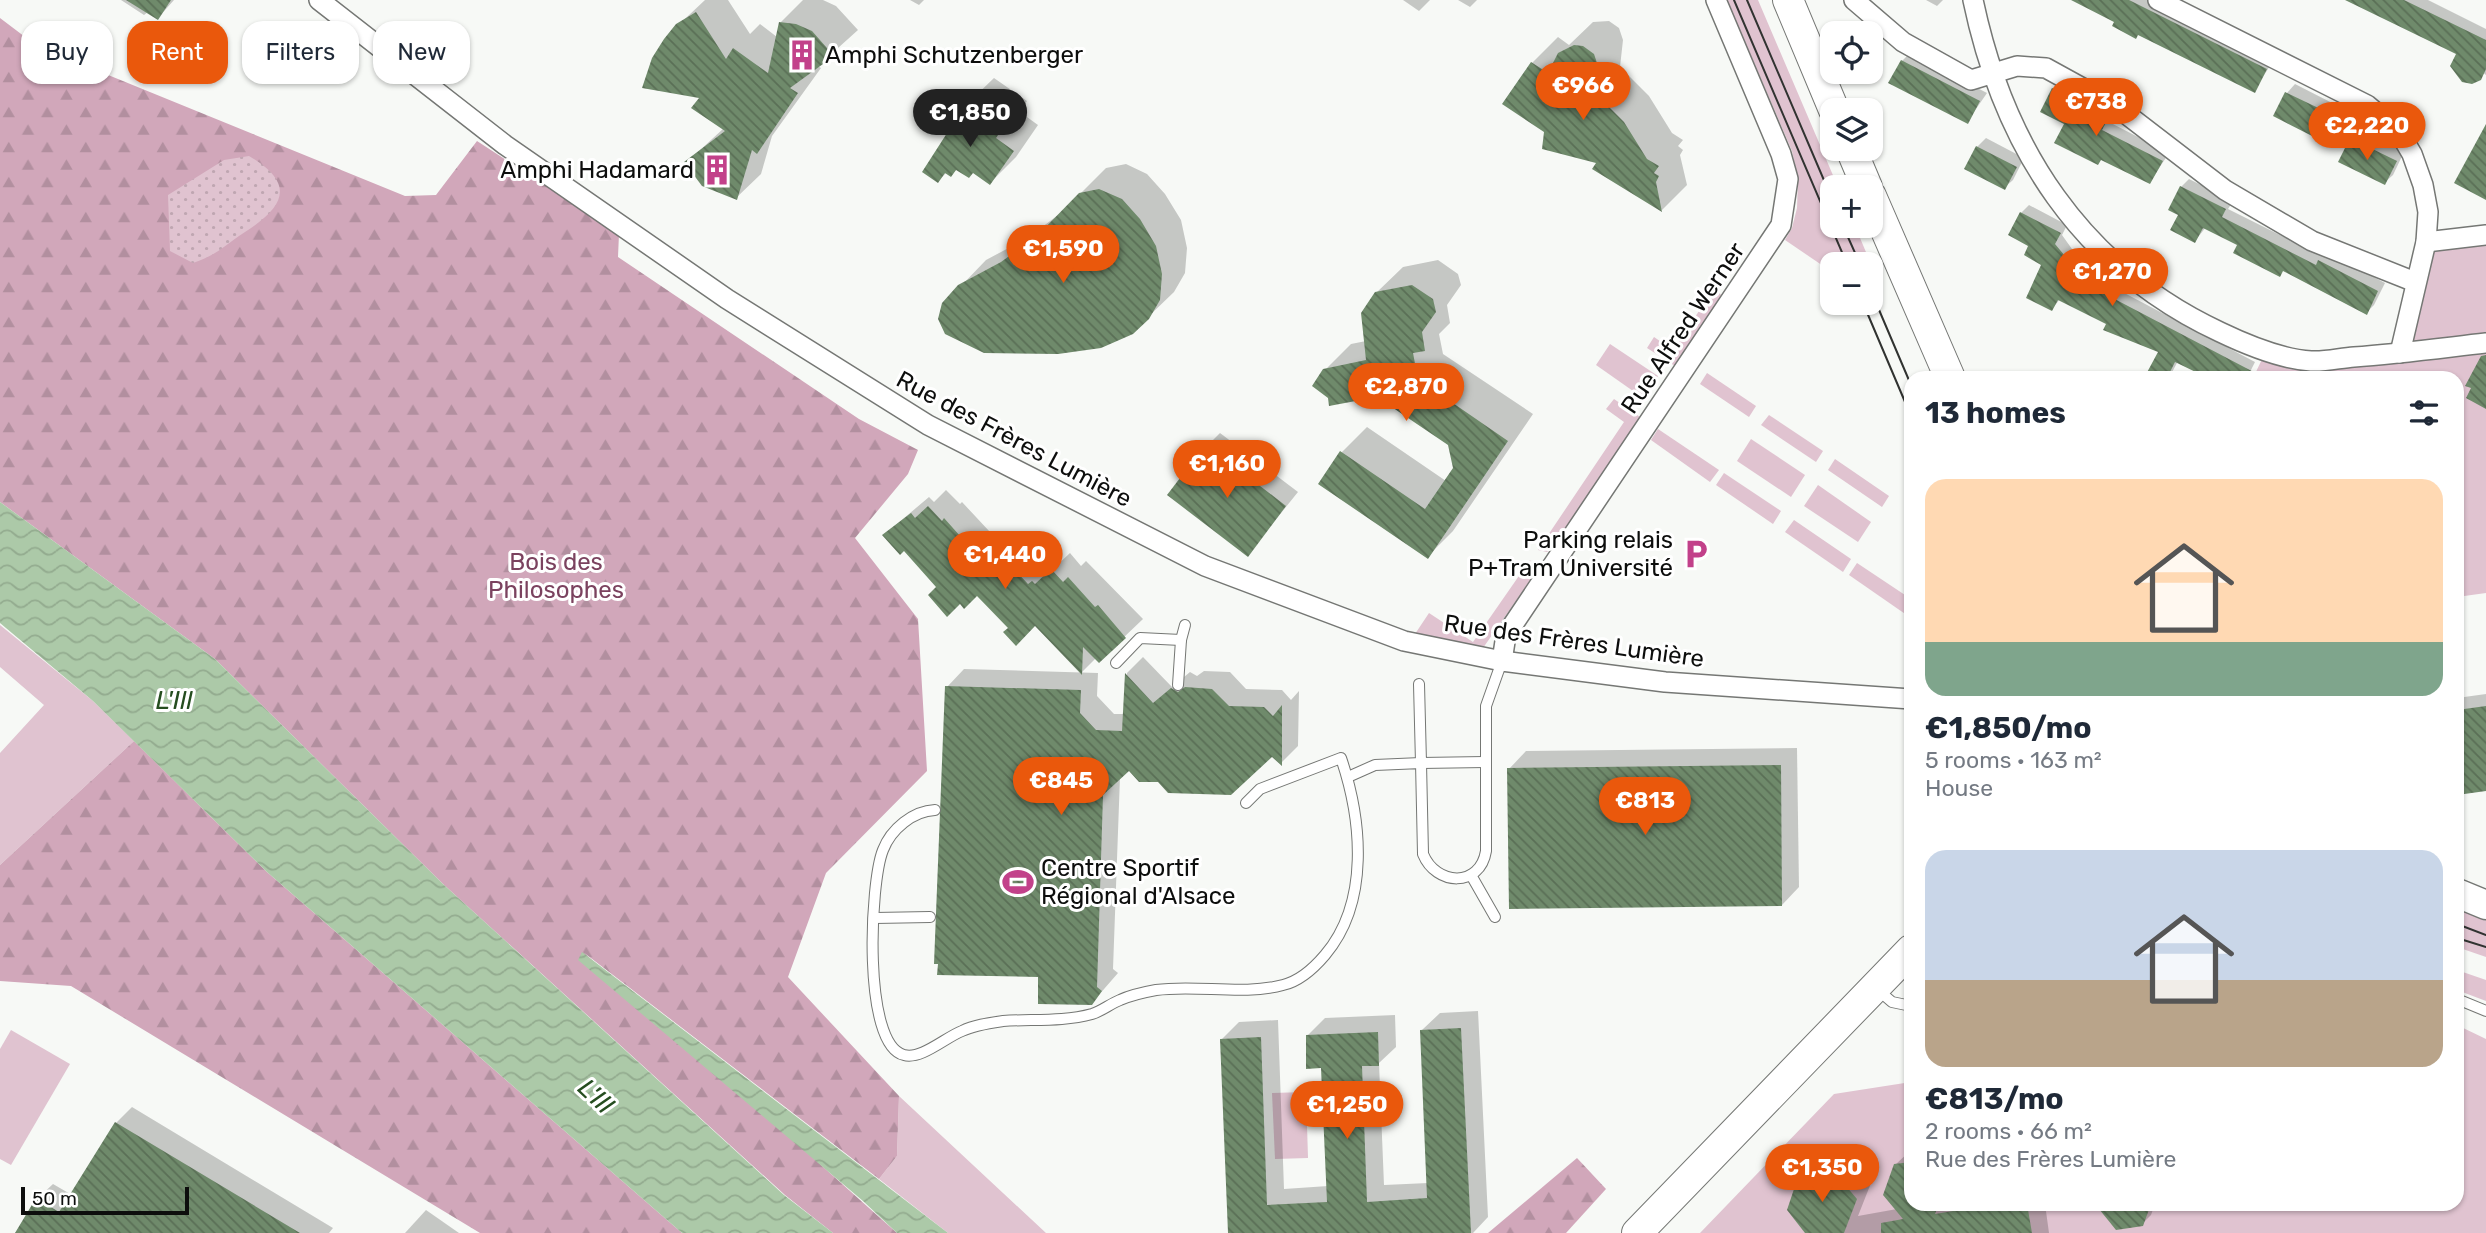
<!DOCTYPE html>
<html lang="en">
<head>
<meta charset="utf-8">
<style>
  body { margin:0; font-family:Rubik,sans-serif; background:#f6f6f7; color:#1f2937; height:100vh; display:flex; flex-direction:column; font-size:26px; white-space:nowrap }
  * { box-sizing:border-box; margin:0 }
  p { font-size:23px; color:#747a83 }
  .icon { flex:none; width:38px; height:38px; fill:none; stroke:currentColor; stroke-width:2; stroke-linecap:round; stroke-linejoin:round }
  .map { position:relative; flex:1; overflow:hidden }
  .panel { position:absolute; left:1904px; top:371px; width:560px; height:840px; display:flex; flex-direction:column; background:#fff; border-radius:21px; box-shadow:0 2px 5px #0004 }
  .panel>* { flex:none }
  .top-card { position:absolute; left:21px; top:21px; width:665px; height:63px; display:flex; gap:14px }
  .buttons { position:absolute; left:1820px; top:21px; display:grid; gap:14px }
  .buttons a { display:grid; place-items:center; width:63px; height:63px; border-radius:14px; background:#fff; box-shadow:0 2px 5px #0004; font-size:35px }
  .scale { position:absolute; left:21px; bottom:18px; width:168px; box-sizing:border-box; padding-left:7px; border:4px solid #0d0e0d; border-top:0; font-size:19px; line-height:24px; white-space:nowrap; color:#0d0e0d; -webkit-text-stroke:5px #fff; paint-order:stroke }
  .price { position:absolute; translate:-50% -60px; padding:0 16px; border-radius:24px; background:#ea580c; color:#fff; font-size:23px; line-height:46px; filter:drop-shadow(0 2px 4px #0008) }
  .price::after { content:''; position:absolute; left:50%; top:42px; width:21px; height:16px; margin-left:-10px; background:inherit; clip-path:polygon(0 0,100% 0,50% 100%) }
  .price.active { background:#222; color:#fff }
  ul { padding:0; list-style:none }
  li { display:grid; align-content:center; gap:14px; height:371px; padding:0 21px }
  li span { display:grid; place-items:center; height:217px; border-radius:21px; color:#555 }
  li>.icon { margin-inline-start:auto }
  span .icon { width:126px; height:126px; fill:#fffc; stroke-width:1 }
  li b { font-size:30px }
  h2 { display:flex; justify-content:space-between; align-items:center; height:84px; padding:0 21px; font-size:30px }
  .tag { padding:0 24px; border-radius:21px; background:#fff; box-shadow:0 2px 5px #0004; font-size:24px; line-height:63px }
  .tag.active { background:#ea580c; color:#fff }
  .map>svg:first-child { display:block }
  .green { fill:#e0c3d0 }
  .forest { fill:url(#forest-firs) }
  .park { fill:url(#park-dots) }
  .water { fill:url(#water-waves) }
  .shadow { fill:#0003 }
  .building { fill:url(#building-back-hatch) }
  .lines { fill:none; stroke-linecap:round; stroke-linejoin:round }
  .lane-casing { stroke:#757774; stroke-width:12 }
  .street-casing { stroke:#757774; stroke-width:22 }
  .secondary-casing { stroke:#757774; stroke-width:31 }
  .primary-casing { stroke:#757774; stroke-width:32 }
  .lane { stroke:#fff; stroke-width:10 }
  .street { stroke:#fff; stroke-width:19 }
  .secondary { stroke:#fff; stroke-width:28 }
  .primary { stroke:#fff; stroke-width:30 }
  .tram { stroke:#313331; stroke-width:2 }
  .labels { text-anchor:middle; stroke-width:6; stroke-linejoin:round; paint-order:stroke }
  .poi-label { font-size:24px; fill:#0d0e0d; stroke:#fff; text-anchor:start }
  .street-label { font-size:24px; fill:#0d0e0d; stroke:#fff }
  .park-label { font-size:24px; fill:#7b425f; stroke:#fff }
  .water-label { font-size:26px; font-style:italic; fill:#254d1f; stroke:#fff }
</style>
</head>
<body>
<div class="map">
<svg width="2486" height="1233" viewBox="0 0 2486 1233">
  <defs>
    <pattern id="forest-firs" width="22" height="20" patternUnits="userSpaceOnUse" patternTransform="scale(1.75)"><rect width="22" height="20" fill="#d1a7ba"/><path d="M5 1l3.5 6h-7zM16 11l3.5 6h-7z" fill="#b28f9f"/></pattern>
    <pattern id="park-dots" width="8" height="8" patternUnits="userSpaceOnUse" patternTransform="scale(1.75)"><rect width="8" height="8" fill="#e0c3d0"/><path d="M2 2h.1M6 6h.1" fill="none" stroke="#bfa6b1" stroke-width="1.8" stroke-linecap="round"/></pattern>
    <pattern id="water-waves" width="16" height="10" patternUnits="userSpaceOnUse" patternTransform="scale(1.75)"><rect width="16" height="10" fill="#acc9a8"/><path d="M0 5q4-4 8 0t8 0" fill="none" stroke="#93ab8f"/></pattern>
    <pattern id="building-back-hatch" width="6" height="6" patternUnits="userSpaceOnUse" patternTransform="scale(1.75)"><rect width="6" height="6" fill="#6f8a6b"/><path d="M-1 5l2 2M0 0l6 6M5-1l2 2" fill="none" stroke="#5a6f56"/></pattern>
  </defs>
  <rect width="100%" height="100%" fill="#f7f9f6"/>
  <g class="green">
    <polygon points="1727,0 1758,0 1838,187 1832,187 1832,226 1855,226 1871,264 1832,264 1832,272 1785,240 1792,228 1797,208 1798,179 1792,151"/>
    <polygon points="2486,235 2486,593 2457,597 2457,378 2253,378 2266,351 2400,353 2426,242"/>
    <polygon points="1715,287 1721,295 1719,299 1675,366 1647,348 1654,337 1673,350"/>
    <polygon points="1610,344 1658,376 1643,398 1596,365"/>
    <polygon points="1707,373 1756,406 1749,417 1700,384"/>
    <polygon points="1614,399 1640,417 1552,548 1547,552 1538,550 1624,422 1606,409"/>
    <polygon points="1769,415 1823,451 1816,462 1761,425"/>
    <polygon points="1658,429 1719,470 1710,482 1651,440"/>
    <polygon points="1751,439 1805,475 1791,497 1737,461"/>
    <polygon points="1835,459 1889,496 1882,507 1828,470"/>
    <polygon points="1724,473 1781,511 1773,524 1716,485"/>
    <polygon points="1818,485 1871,522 1858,542 1804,506"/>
    <polygon points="1794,520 1851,559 1843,572 1785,532"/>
    <polygon points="1530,560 1535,569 1534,575 1483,648 1413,637 1429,613 1473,642"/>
    <polygon points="1857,563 1911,599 1911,618 1849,575"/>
    <polygon points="0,625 93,701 134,741 0,865 0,753 44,705 0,667"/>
    <polygon points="2457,906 2486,917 2486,957 2457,947"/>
    <polygon points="2457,970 2486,980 2486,1001 2457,990"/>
    <polygon points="2457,1025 2486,1039 2486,1233 1700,1233 1834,1094 1911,1082 1911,1204 2457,1204"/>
    <polygon points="11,1030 70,1064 11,1165 0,1159 0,1049"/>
    <polygon points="1306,1092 1308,1158 1275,1159 1272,1093"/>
    <polygon points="899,1096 1046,1233 948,1233 879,1179 897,1156"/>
  </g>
  <g class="forest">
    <polygon points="0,18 37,46 405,196 436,195 477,141 619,234 618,257 859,419 918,450 908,474 855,538 918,619 927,771 826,873 788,977 899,1096 897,1156 879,1179 583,952 897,1233 833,1233 785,1195 443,884 215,659 0,502"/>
    <polygon points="134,741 267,872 682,1233 480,1233 71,986 0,981 0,865"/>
    <polygon points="1577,1158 1606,1189 1566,1233 1488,1233"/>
  </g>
  <path class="park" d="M249,156C297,184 284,207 245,232C223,246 219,254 193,263L170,251L168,195L224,160Z"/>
  <g class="water">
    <polygon points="0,502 215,659 443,884 784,1195 833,1233 682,1233 267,872 93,701 0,623"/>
    <polygon points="582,952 948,1233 897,1233 863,1201 578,960"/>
  </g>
  <g class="shadow">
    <polygon points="121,0 174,0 158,18 148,12 144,15"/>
    <polygon points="705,0 728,0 750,34 760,24 777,37 780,23 803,0 823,0 836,6 858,30 818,66 821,68 772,136 761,174 736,198 686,163 724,128 702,97 672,31"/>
    <polygon points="910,0 924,0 919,5"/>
    <polygon points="1403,0 1430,0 1419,11"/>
    <polygon points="1458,0 1477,0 1470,7"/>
    <polygon points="1926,0 1943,0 1937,6"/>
    <polygon points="2074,0 2151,0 2273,61 2254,91"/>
    <polygon points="2350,0 2428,0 2486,29 2486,75 2458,53"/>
    <polygon points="1609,21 1619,28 1623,40 1620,67 1649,96 1672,133 1683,140 1678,146 1683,150 1680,155 1687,185 1662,210 1594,168 1598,161 1505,104 1532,63 1558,37 1569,45 1593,22"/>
    <polygon points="1910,53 1987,93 1967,122 1902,61"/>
    <polygon points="994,78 1027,101 1020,112 1038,125 1016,157 990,183 974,171 958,168 951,175 947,172 938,181 968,103"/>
    <polygon points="2061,81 2114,111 2109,122 2169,153 2150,182 2102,158 2066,123 2054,89"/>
    <polygon points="2295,84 2340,107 2328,129 2320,138 2287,93"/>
    <polygon points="2360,131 2404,152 2393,175 2384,183 2352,139"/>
    <polygon points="1986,138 2024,158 2013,180 2004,188 1977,147"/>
    <polygon points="1126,164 1147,174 1165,194 1181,220 1187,248 1185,273 1174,292 1147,318 984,351 947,332 960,287 986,260 1029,237 1062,212 1106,168"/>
    <polygon points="2189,179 2233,201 2228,209 2324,257 2328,253 2385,283 2374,305 2366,313 2206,227 2195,241 2181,215 2181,187"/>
    <polygon points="2029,205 2067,225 2062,235 2072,249 2118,274 2113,287 2255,362 2247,378 2212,378 2178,361 2169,378 2146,378 2160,351 2060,299 2052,309 2044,264 2031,245 2021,213"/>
    <polygon points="1438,260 1458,274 1461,285 1447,305 1450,323 1439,334 1443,354 1533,414 1453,531 1428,556 1341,453 1367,427 1446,481 1455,468 1449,444 1377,395 1325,370 1351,344 1366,341 1376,293 1403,267"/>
    <polygon points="1220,433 1298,492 1248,554 1207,446"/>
    <polygon points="946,490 960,504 962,502 1004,547 1017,535 1046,568 1050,564 1054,568 1070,553 1081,566 1086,561 1143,619 1099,661 1096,658 1082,672 1035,624 1010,627 977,594 938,587 904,549 884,535 929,497 934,502"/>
    <polygon points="1143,657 1172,687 1190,672 1197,676 1204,671 1230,672 1246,689 1282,690 1291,700 1299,691 1298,746 1281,763 1271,754 1158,780 1129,768 1120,777 1113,969 1118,973 1091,1004 1040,976 947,687 964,669 1098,673 1097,696 1114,714 1125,714 1127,673"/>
    <polygon points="2486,694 2486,789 2457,793 2457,698"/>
    <polygon points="1797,748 1799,887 1782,905 1509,769 1526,751"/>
    <polygon points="1478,1011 1488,1217 1473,1233 1230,1233 1222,1039 1239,1022 1278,1020 1284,1189 1328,1186 1323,1066 1307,1036 1325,1018 1395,1015 1396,1047 1379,1063 1384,1185 1428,1183 1422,1030 1440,1013"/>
    <polygon points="132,1107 333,1228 329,1233 17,1233 37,1199 53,1184 72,1195 116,1123"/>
    <polygon points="1911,1150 1911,1204 2045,1204 2049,1233 1807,1233 1800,1178 1815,1163 1850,1157 1871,1183 1858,1216 1897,1209 1895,1165"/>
    <polygon points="2103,1204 2155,1204 2151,1215 2142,1224"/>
    <polygon points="426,1210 459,1233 405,1233"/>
  </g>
  <g class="building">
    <polygon points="126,0 171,0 158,20"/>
    <polygon points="2071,0 2129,0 2267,69 2255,93 2138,35 2136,39 2112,26 2114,22"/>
    <polygon points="2345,0 2404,0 2486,40 2486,69 2481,80 2472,84 2462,82 2450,66 2456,54"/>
    <polygon points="696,12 726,59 733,48 768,73 779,22 796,24 812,31 834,56 790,88 798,93 757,154 752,150 737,200 702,186 684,162 725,131 691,108 699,98 642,88 652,58 664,39 676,24"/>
    <polygon points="1574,45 1583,46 1594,54 1598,66 1595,93 1624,122 1647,159 1659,166 1654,173 1659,176 1656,182 1662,212 1592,169 1596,163 1542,149 1544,132 1502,104 1531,62 1548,73 1558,53"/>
    <polygon points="1901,60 1980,101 1968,124 1888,83"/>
    <polygon points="2052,88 2108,119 2102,130 2163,161 2150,184 2101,160 2098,165 2054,143 2064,124 2040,112"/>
    <polygon points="2285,92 2333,115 2320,140 2273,116"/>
    <polygon points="967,102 1003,128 996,138 1014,151 990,185 973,173 969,178 956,170 951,177 945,173 938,183 922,172"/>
    <polygon points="2486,124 2486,200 2454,183"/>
    <polygon points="2350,138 2397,161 2385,185 2338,162"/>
    <polygon points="1976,146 2017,167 2005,190 1964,169"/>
    <polygon points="2180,186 2226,209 2222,217 2316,265 2318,260 2378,291 2367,315 2283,271 2280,277 2233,253 2237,245 2203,228 2195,243 2170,230 2178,215 2168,210"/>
    <polygon points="1099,189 1122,199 1140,219 1156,246 1162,274 1160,300 1149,319 1133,334 1101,348 1058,354 984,353 945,334 938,319 942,303 958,285 1001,262 1038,235 1079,193"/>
    <polygon points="2020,212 2061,233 2055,244 2065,256 2111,281 2107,295 2265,378 2208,378 2175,362 2167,378 2144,378 2158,352 2103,330 2106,324 2058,300 2052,311 2026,298 2041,265 2024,255 2028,246 2008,235"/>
    <polygon points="1412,285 1433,299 1436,312 1422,332 1425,351 1413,353 1418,379 1508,441 1428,559 1318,484 1340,451 1425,509 1453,468 1448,445 1377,397 1329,406 1328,398 1312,386 1323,369 1366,360 1361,313 1375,292"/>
    <polygon points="2486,355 2486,409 2466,398 2471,388 2465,386 2481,356"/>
    <polygon points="1206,444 1286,506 1248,557 1167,495"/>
    <polygon points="928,506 942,521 944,518 985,564 998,552 1028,584 1032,581 1035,584 1051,569 1063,582 1068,577 1095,607 1098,605 1126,638 1099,663 1083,647 1082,675 1035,626 1016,646 1003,632 1008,628 977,596 964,609 960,604 947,617 928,595 936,587 904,551 900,555 882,535 911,513 915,518"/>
    <polygon points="1125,673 1153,703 1171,688 1178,692 1185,687 1212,689 1229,706 1264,707 1273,716 1282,705 1282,766 1272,757 1231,795 1168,793 1158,782 1139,782 1129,771 1103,795 1097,987 1102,991 1092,1005 1038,1004 1038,977 937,975 938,964 934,964 945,686 1081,690 1080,713 1096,730 1122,731"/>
    <polygon points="2486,706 2486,791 2457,795 2457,710"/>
    <polygon points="1781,765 1782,906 1509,909 1507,768"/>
    <polygon points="1461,1028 1471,1233 1228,1233 1220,1039 1261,1037 1267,1205 1327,1202 1321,1068 1306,1069 1306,1035 1378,1032 1379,1066 1362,1066 1367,1202 1427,1198 1420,1030"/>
    <polygon points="115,1122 300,1233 15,1233 36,1198 59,1212"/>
    <polygon points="1911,1162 1911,1204 1939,1204 1935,1214 1995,1204 2027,1204 2032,1233 1881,1233 1881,1223 1903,1219 1883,1195 1894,1164"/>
    <polygon points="1834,1172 1857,1199 1844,1233 1805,1233 1787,1210 1798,1177"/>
    <polygon points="2095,1204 2151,1204 2143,1226 2116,1230"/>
  </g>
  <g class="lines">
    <g class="lane-casing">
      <g id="lane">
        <polyline points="1116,663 1140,638 1181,640"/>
        <polyline points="1419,684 1421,763 1485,762"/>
        <polyline points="1178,685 1181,640 1185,625"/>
        <path d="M1348,777L1375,765L1421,763L1423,854C1436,886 1480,888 1486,851V706L1502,661"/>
        <path d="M935,810C913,811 891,829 883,850C870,882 862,1045 904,1055C921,1060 946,1037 962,1031C974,1025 989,1023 1003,1021C1033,1019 1063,1022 1092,1014C1102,1011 1110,1004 1120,1000C1131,995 1145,992 1156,990C1197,984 1242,996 1283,985C1300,981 1314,968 1325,955C1370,902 1362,820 1341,758L1260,789L1246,803"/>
        <polyline points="1471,875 1495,917"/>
        <polyline points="875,918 930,917"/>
        <polyline points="1878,990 1892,1002 1911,1006"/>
        <polyline points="2457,999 2486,1011"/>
      </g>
    </g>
    <g class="street-casing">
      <g id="street">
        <polyline points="319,0 505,145 727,299 928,425 1205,566 1404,641 1502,661 1665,682 1911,699"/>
        <polyline points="1854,0 1903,42 1971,80 2017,66 2046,68 2117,107 2225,190 2312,241 2415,282"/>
        <path d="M1973,0C2004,148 2081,267 2220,332C2247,345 2281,359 2311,361C2325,362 2340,358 2354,357C2398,354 2442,348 2486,343"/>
        <polyline points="2158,0 2367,105 2399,132 2412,154 2423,185 2428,212 2426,242 2400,353"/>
        <polyline points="2426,242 2486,235"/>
        <polyline points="1502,661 1506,635 1781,225 1788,179 1781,154 1716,0"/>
      </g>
    </g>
    <g class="secondary-casing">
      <polyline id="secondary" points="2457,893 2486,905"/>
    </g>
    <g class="primary-casing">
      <g id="primary">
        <polyline points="1788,0 1834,110"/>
        <polyline points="1851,149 1867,187"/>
        <polyline points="1871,196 1950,378"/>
        <polyline points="1637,1233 1911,950"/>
      </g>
    </g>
    <use href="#lane" class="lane"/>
    <use href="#street" class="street"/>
    <use href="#secondary" class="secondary"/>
    <use href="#primary" class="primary"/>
    <g class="tram">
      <polyline points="1734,0 1847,264"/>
      <polyline points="1747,0 1832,199"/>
      <polyline points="1843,226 1860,264"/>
      <polyline points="1871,291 1911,385"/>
      <polyline points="1863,303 1911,416"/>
      <polyline points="2457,924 2486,935"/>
      <polyline points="2457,938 2486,947"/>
    </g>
  </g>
  <defs>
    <g id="building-bare" transform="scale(2.415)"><path d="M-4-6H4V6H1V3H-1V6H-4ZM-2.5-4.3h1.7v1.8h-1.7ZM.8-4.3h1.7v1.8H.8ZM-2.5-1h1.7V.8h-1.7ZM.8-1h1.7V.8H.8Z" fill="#c2418a" stroke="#fff" stroke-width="2.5" paint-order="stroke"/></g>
    <g id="parking-bare" transform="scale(2.415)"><path d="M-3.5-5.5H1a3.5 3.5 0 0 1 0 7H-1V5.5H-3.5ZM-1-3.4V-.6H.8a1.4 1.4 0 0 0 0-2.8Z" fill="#c2418a" stroke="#fff" stroke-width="2.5" paint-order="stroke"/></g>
    <g id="stadium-bare" transform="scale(2.415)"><path d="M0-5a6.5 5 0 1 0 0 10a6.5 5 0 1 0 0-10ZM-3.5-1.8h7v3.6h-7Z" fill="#c2418a" stroke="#fff" stroke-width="2.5" paint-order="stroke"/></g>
  </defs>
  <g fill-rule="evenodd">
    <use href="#building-bare" x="802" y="55"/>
    <use href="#building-bare" x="717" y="170"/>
    <use href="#parking-bare" x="1696" y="554"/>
    <use href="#stadium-bare" x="1018" y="882"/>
  </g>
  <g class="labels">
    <g class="poi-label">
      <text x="825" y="63">Amphi Schutzenberger</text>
      <text x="694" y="178" text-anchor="end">Amphi Hadamard</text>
      <text x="1673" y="548" text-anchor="end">Parking relais<tspan x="1673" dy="28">P+Tram Université</tspan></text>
      <text x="1041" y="876">Centre Sportif<tspan x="1041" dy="28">Régional d'Alsace</tspan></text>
    </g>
    <g class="street-label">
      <text transform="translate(1683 328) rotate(-56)" y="8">Rue Alfred Werner</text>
      <text transform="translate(1014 439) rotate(28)" y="8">Rue des Frères Lumière</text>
      <text transform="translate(1574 641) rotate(8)" y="8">Rue des Frères Lumière</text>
    </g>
    <g class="park-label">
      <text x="556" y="570">Bois des<tspan x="556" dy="28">Philosophes</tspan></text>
    </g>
    <g class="water-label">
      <text x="174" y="709">L'Ill</text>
      <text transform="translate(596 1096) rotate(43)" y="9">L'Ill</text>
    </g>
  </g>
</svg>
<div class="buttons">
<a><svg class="icon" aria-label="locate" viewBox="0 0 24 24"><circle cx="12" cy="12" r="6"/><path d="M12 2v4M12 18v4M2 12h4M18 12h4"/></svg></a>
<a><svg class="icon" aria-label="layers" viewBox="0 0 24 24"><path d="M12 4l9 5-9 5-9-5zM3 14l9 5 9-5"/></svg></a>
<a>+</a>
<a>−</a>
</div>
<div class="scale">50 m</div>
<b class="price" style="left:1583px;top:122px">€966</b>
<b class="price" style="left:2096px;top:138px">€738</b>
<b class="price active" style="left:970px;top:149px">€1,850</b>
<b class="price" style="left:2367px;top:162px">€2,220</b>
<b class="price" style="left:1063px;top:285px">€1,590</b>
<b class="price" style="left:2112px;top:308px">€1,270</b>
<b class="price" style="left:1406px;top:423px">€2,870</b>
<b class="price" style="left:1227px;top:500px">€1,160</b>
<b class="price" style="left:1005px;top:591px">€1,440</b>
<b class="price" style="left:1061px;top:817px">€845</b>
<b class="price" style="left:1645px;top:837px">€813</b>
<b class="price" style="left:1347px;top:1141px">€1,250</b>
<b class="price" style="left:1822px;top:1204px">€1,350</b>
<div class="top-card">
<a class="tag">Buy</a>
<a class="tag active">Rent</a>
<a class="tag">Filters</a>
<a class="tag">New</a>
</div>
<section class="panel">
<h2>13 homes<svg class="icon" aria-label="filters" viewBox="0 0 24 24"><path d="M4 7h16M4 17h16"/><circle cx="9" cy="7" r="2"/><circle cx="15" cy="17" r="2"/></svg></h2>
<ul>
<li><span style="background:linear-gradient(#ffd9b3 75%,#7fa58c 0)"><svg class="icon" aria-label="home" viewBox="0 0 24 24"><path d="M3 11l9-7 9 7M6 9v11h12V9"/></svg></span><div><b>€1,850/mo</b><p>5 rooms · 163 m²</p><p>House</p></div></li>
<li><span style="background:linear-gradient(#c9d6e8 60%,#b9a48a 0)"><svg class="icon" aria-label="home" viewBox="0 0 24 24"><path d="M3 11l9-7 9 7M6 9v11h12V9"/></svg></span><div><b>€813/mo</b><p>2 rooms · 66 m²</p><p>Rue des Frères Lumière</p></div></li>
</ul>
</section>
</div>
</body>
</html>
